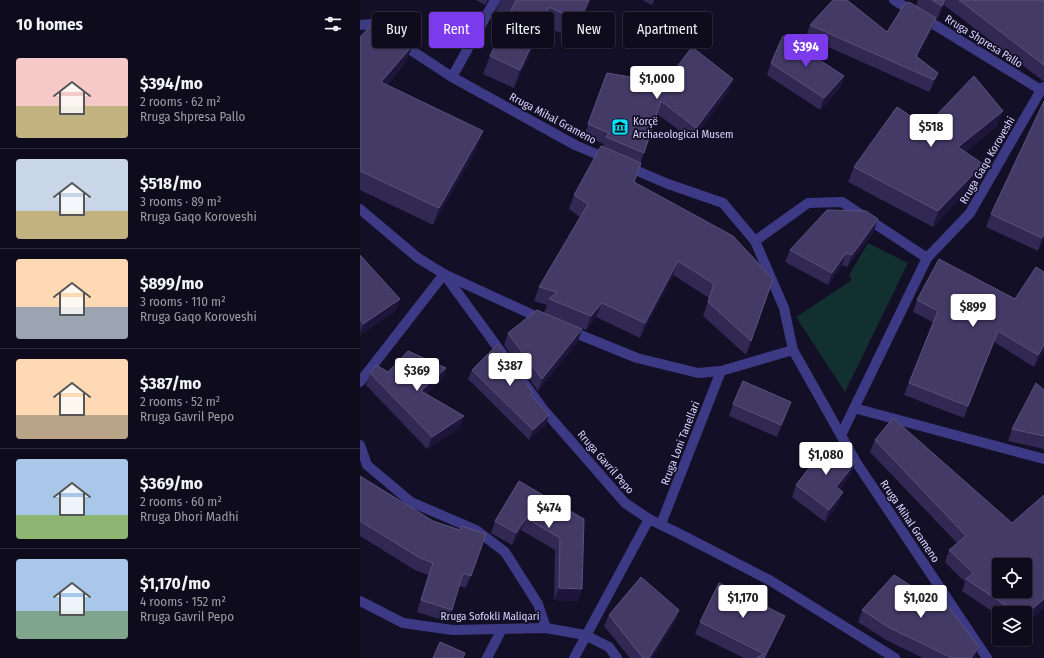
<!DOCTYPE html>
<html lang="en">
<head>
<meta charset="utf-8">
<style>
  body { margin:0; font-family:"Fira Sans Condensed",sans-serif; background:#1c1929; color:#f1f3f6; height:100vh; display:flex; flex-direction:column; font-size:15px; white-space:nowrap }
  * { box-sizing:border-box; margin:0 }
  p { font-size:13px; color:#9b9ba3 }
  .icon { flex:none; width:22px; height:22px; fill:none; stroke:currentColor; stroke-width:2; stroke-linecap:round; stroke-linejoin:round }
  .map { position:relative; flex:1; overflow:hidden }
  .panel { display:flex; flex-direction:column; background:#0e0b1c; width:360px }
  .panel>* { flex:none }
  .top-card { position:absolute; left:12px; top:12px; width:380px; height:36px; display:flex; gap:8px }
  .controls { position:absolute; left:632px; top:558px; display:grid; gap:8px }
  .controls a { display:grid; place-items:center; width:40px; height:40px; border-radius:4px; background:#0e0b1c; box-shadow:0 1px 3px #0004,0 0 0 1px #2e2b3b; font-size:20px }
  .price { position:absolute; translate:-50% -34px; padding:0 9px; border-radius:4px; background:#fff; color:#222; font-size:13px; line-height:26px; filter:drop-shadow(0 1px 2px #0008) }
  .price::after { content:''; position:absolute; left:50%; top:24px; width:12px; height:9px; margin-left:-6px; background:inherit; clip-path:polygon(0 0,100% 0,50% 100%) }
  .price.selected { background:#7c3aed; color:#fff }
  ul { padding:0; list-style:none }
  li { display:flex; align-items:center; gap:12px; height:100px; padding:0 16px }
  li+li { border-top:1px solid #2e2b3b }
  li span { display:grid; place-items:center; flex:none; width:112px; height:80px; border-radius:4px; color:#555 }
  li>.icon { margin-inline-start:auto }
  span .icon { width:48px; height:48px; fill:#fffc; stroke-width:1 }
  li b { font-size:17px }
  h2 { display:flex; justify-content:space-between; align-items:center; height:48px; padding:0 16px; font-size:17px }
  .pill { padding:0 14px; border-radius:4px; background:#0e0b1c; box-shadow:0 1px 3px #0004,0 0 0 1px #2e2b3b; font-size:14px; line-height:36px }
  .pill.selected { background:#7c3aed; color:#fff }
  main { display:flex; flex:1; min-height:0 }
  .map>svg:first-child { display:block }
  .green { fill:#12302f }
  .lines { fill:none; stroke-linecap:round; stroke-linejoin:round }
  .minor { stroke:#3d3a85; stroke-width:10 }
  .wall { fill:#312854 }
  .shaded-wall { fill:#1d163a }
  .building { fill:#433a66; stroke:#5a527e; fill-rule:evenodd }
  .labels { text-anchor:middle; stroke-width:3.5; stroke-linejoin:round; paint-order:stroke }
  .street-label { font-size:11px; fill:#d9d4ff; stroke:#130f26 }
  .poi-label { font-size:11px; fill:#d9d4ff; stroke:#130f26; text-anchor:start }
</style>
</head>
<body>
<main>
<section class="panel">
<h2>10 homes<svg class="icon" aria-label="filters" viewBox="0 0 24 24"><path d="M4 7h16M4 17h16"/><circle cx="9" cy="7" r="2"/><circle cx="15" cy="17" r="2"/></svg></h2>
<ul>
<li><span style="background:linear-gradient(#f6c9c9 60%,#c2b280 0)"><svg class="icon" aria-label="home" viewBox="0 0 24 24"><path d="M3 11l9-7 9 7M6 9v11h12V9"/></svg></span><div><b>$394/mo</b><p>2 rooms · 62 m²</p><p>Rruga Shpresa Pallo</p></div></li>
<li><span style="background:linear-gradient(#c9d6e8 65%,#c2b280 0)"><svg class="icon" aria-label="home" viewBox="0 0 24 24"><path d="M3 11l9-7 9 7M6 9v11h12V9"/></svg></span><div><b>$518/mo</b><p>3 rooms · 89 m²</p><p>Rruga Gaqo Koroveshi</p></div></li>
<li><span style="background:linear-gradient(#ffd9b3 60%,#9aa5b1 0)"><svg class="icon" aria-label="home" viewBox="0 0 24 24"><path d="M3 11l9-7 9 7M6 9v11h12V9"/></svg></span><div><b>$899/mo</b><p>3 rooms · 110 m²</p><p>Rruga Gaqo Koroveshi</p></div></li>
<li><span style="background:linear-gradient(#ffd9b3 70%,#b9a48a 0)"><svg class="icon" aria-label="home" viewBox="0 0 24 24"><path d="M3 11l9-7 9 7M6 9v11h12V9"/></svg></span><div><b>$387/mo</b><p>2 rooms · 52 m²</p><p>Rruga Gavril Pepo</p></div></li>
<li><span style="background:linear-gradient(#a9c7e8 70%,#8fb573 0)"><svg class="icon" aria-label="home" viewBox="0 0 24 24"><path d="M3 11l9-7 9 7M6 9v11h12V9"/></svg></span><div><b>$369/mo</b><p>2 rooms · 60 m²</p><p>Rruga Dhori Madhi</p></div></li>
<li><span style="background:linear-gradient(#a9c7e8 65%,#7fa58c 0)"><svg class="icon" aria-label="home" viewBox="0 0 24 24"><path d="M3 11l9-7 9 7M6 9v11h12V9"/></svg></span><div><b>$1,170/mo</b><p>4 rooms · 152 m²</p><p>Rruga Gavril Pepo</p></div></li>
</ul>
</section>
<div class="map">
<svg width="684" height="658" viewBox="0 0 684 658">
  <rect width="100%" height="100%" fill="#130f26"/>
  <polygon class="green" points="508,243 548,263 485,392 436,317 492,280 489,275"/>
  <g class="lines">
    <g class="minor">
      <polyline points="534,0 681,90"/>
      <polyline points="0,25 12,24 24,32"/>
      <polyline points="40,43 92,77 215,145 248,159"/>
      <polyline points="92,77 135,0"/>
      <polyline points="266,166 308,184 363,203 395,241 424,308 433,350 496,462 627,658"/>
      <polyline points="0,209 58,258 84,274 144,356"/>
      <polyline points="395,241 448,203 482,202 567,258"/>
      <polyline points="86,275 184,320"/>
      <polyline points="208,330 277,358 338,373 361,371 433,350"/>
      <polyline points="0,382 84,274"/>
      <polyline points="164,383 183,409 265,503 289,519 320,534 411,581 535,658"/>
      <polyline points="494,408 684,459"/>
      <polyline points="481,435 567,258 610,213 681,90 684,87"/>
      <polyline points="0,445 7,465 51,502 116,530 145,552 178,604 186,628"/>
      <polyline points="301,524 361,371"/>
      <polyline points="0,601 43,623 93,630 186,628 225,635 249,647 257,658"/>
      <polyline points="127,658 142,629"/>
      <polyline points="214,658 289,519"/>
    </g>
  </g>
  <g class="wall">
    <polygon points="116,0 128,0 125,5"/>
    <polygon points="140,0 231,0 213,39 183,25 154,88 123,74 130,56 148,17 136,11"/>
    <polygon points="282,0 294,0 292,5"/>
    <polygon points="558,0 684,0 684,81 683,81 584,5 577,19 556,6"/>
    <polygon points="576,18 571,30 557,57 578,73 573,85 569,92 446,37 450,25 527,32"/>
    <polygon points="0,37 46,62 27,85 117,148 73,225 0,190"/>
    <polygon points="411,63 484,76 480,88 460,110 407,75"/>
    <polygon points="247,73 305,83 369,91 332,140 297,114 274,182 413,279 386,355 343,316 349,298 313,275 280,338 236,317 226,330 184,313 187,305 174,301 179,287 220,217 209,209 214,195 243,147 244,144 224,136"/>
    <polygon points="684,101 684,237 678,251 626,227 631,214"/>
    <polygon points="566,126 637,126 605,152 623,164 618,179 573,227 488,182 494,167"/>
    <polygon points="514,231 487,267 482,265 468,285 425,262 430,250"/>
    <polygon points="0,255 40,299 35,311 0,335"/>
    <polygon points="579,259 684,350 674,367 634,342 604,418 544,395 573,322 553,312 557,300"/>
    <polygon points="222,329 218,341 178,391 144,345 148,333"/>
    <polygon points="86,368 82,380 66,394 100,427 67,449 6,385 10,373"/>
    <polygon points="112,370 173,393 172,396 186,425 169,440 108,379"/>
    <polygon points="684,390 684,449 648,441 652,429"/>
    <polygon points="431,402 427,414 417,437 369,416 373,404"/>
    <polygon points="515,440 684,608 665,624 665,613 639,613 639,616 602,591 605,582 585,562 589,550 597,543 510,452"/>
    <polygon points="491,474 479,490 483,492 478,504 465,522 432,497 436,485"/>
    <polygon points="0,476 73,521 100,530 126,534 106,588 99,586 88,622 57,612 68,575 55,570 0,536"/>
    <polygon points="159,481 224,519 218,601 194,600 195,550 161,530 152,545 131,533 135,521"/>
    <polygon points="319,610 315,622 292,658 270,658 244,626 249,615"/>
    <polygon points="502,610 619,647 615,658 563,658 526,640 498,622"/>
    <polygon points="425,616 420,627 405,658 384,658 335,634 340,622"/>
  </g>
  <g class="shaded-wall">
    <polygon points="229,0 231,0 213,39 219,21"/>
    <polygon points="585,0 586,0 584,5 577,19 582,6"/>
    <polygon points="189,7 183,25 154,88 160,70"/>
    <polygon points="576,18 571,30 552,68 556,56"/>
    <polygon points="53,45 46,62 15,99 21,82"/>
    <polygon points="578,73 573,85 569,92 574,80"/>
    <polygon points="484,76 480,88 460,110 464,98"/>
    <polygon points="373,79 369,91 332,140 336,128"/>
    <polygon points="643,111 637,126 592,162 598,147"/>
    <polygon points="123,131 117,148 73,225 79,208"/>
    <polygon points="623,164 618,179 573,227 578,211"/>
    <polygon points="518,219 514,231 487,267 492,255"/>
    <polygon points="684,234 684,237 678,251 682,238"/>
    <polygon points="486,253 482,265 468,285 472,273"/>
    <polygon points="318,261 313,275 280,338 285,323"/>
    <polygon points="40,299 35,311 0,335 0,333 3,324"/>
    <polygon points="242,303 236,317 226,330 231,316"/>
    <polygon points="222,329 218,341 178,391 182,379"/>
    <polygon points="638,331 634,342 604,418 608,406"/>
    <polygon points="684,345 684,350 674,367 678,355"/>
    <polygon points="86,368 82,380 57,403 61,391"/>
    <polygon points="431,402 427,414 417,437 421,425"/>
    <polygon points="189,415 186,425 169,440 173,430"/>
    <polygon points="104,416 100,427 67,449 72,437"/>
    <polygon points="496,462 491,474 472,499 476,487"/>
    <polygon points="483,492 478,504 465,522 469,510"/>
    <polygon points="166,518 161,530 152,545 156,533"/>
    <polygon points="199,588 222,589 218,601 194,600"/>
    <polygon points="684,599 684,608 665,624 665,615"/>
    <polygon points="319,610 315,622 292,658 289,658"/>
    <polygon points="425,616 420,627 405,658 404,658"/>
    <polygon points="619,647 615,658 611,658"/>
  </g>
  <g class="building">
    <polygon points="156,0 229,0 219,21 189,7 160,70 130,56"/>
    <polygon points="473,0 487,0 527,32 544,5 549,2 576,18 556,56 578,73 574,80 450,25"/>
    <polygon points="572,0 585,0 582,6"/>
    <polygon points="599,0 684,0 684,65"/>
    <polygon points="16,20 53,45 21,82 123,131 79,208 0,171 0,37"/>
    <polygon points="423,36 484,76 464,98 411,63"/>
    <polygon points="332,47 373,79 336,128 301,101 284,153 246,137 249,133 228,124 247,73 305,83"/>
    <polygon points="614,76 643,111 598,147 623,164 578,211 494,167 537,107 566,126"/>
    <polygon points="684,101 684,234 682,238 631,214"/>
    <polygon points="241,146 281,163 274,182 373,236 413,279 391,341 348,302 354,284 318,261 285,323 242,303 231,316 189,299 197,292 179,287 228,204 214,195"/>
    <polygon points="467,210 506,211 518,219 492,255 486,253 472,273 430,250"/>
    <polygon points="0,255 40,299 3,324 0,319"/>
    <polygon points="579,259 655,299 676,267 684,272 684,345 678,355 638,331 608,406 549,383 578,311 557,300"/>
    <polygon points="177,310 222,329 182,379 148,333"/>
    <polygon points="138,344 173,393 171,395 189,415 173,430 112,370"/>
    <polygon points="48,351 86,368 61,391 104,416 72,437 10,373 16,365 28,372"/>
    <polygon points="383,381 431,402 421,425 373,404"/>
    <polygon points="676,383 684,390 684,436 652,429"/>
    <path d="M533,418L652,523L684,495V599L665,615V613H657L606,579L613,573L589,550L606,536L515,440ZM639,565H665V591H639Z"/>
    <polygon points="469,442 496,462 476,487 483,492 469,510 436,485"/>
    <polygon points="0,476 73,521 100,530 102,526 126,534 111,576 103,573 92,610 61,600 73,563 60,558 0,521"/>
    <polygon points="159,481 224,519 222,589 199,588 200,538 166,518 156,533 135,521"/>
    <polygon points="534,575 580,604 584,601 619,647 611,658 592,658 530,628 502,610"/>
    <polygon points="281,577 319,610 289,658 283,658 249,615"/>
    <polygon points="359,583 425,616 404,658 396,658 404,654 340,622"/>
    <polygon points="80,642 105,653 103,658 73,658"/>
  </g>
  <defs>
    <g id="museum-square" transform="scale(0.9)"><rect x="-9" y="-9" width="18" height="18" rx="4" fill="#00e5ff" stroke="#130f26"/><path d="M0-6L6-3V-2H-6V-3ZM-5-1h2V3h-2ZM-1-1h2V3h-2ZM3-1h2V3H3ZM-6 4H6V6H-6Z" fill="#111"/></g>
  </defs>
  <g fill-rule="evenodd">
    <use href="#museum-square" x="260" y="127"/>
  </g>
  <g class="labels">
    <g class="street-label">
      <text transform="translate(624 41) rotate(32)" y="4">Rruga Shpresa Pallo</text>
      <text transform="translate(193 118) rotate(28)" y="4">Rruga Mihal Grameno</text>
      <text transform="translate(627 160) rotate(-60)" y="4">Rruga Gaqo Koroveshi</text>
      <text transform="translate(320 443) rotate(-69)" y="4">Rruga Loni Tanellari</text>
      <text transform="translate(246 462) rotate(49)" y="4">Rruga Gavril Pepo</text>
      <text transform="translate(550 521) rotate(56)" y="4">Rruga Mihal Grameno</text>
      <text x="130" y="620">Rruga Sofokli Maliqari</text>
    </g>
    <g class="poi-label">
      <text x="273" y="125">Korçë<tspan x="273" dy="13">Archaeological Musem</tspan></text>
    </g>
  </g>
</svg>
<div class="controls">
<a><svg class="icon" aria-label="locate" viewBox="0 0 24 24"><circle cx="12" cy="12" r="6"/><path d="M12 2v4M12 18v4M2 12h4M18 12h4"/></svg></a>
<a><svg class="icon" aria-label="layers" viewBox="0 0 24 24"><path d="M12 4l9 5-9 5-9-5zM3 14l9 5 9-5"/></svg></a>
</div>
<b class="price selected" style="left:446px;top:68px">$394</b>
<b class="price" style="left:297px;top:100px">$1,000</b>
<b class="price" style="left:571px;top:148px">$518</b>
<b class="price" style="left:613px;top:328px">$899</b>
<b class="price" style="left:150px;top:387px">$387</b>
<b class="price" style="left:57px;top:392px">$369</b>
<b class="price" style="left:466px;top:476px">$1,080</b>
<b class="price" style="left:189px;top:529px">$474</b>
<b class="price" style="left:383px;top:619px">$1,170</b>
<b class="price" style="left:561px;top:619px">$1,020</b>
<div class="top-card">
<a class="pill">Buy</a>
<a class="pill selected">Rent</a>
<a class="pill">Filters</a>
<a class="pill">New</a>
<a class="pill">Apartment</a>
</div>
</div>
</main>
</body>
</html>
